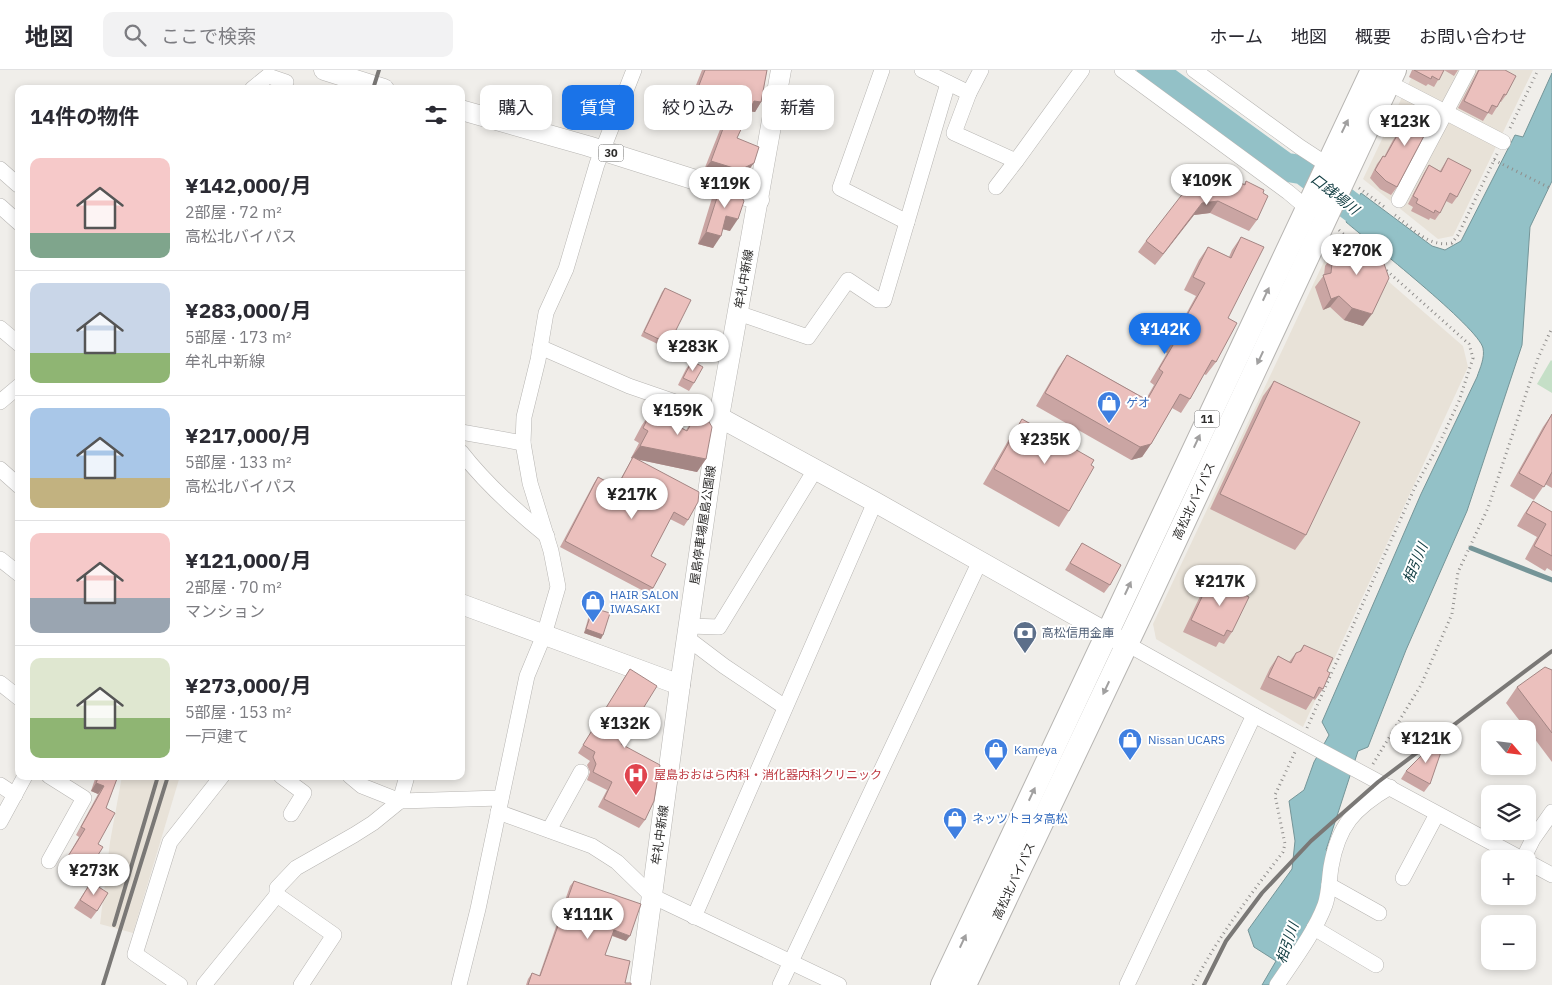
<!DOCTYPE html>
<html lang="ja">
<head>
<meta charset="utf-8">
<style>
  body { margin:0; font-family:"IBM Plex Sans","Noto Sans JP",sans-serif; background:#f2f2f3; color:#2b2b33; height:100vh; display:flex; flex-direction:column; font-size:19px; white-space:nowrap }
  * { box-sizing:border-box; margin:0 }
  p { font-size:16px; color:#7c7c81 }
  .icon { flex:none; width:28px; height:28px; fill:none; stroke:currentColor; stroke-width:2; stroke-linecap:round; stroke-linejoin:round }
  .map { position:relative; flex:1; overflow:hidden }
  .panel { position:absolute; left:15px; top:15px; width:450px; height:695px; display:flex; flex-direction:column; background:#fff; border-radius:10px; box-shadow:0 2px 8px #0003 }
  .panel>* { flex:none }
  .banner { position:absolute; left:480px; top:15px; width:475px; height:45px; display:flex; gap:10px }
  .needle { width:32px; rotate:118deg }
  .buttons { position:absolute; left:1481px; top:650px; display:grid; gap:10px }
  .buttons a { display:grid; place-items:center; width:55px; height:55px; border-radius:10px; background:#fff; box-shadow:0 2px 8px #0003; font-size:25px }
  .price { position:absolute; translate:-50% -42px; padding:0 11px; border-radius:18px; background:#fff; color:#222; font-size:16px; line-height:32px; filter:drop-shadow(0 1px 2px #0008) }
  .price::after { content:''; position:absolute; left:50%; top:30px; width:15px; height:11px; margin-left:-8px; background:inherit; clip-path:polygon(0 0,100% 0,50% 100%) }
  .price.active { background:#1a73e8; color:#fff }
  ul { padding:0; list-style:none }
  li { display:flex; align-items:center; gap:15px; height:125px; padding:0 15px }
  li+li { border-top:1px solid #e1e1e2 }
  li span { display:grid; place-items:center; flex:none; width:140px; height:100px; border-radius:10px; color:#555 }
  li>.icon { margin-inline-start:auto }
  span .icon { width:60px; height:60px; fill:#fffc; stroke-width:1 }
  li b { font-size:21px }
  h2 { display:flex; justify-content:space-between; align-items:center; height:60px; padding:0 15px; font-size:21px }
  .chip { padding:0 18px; border-radius:10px; background:#fff; box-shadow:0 2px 8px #0003; font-size:18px; line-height:45px }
  .chip.active { background:#1a73e8; color:#fff }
  header { display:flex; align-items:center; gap:30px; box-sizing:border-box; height:70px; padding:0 25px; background:#fff; border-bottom:1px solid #e1e1e2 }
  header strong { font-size:24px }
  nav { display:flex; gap:28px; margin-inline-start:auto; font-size:18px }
  .search { width:350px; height:45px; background:#f2f2f3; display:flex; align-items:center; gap:12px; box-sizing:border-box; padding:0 18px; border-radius:10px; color:#7c7c81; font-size:19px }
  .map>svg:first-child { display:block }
  .built { fill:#e8e2d8 }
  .green { fill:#c5dfc7 }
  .water { fill:#93c1c7; stroke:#759598 }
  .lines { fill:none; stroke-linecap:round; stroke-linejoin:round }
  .stream { stroke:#759598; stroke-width:5 }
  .river { stroke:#93c1c7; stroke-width:29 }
  .minor-casing { stroke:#b7b5b2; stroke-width:16 }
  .major-casing { stroke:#b7b5b2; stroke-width:21 }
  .highway-casing { stroke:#b7b5b2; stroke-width:24 }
  .path { stroke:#908e8c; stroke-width:3; stroke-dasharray:1 4; stroke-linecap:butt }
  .minor { stroke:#fff; stroke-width:15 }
  .major { stroke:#fff; stroke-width:20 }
  .highway { stroke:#fff; stroke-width:22 }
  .rail { stroke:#7a7876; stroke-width:4 }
  .wall { fill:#caa5a3 }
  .shaded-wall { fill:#a48684 }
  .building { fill:#ebc0bd; stroke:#a48684 }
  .oneway { fill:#a1a0a0 }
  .labels { text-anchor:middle; stroke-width:4; stroke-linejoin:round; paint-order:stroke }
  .shield { fill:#fff; stroke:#6d6c6b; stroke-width:1 }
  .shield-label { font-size:11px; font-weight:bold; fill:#2e2d2c }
  .street-label { font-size:12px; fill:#2e2d2c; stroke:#fff }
  .shop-label { font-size:12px; fill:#366cbe; stroke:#fff; text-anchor:start }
  .service-label { font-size:12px; fill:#4e5e75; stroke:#fff; text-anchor:start }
  .health-label { font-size:12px; fill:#be3a42; stroke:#fff; text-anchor:start }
  .water-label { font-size:14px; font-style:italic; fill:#0f3b40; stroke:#fff }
</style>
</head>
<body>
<header>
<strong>地図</strong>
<div class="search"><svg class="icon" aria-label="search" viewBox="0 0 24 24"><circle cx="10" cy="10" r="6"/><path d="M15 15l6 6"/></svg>ここで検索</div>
<nav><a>ホーム</a><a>地図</a><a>概要</a><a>お問い合わせ</a></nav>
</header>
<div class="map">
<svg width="1552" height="915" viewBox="0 0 1552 915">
  <rect width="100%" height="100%" fill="#f0eeea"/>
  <g class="built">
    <polygon points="1415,0 1533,0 1453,166 1438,169 1363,109"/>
    <polygon points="1336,166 1463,276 1468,297 1303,657 1156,569 1153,554"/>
    <polygon points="122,706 180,706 133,863 100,854 110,772"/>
  </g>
  <polygon class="green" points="1551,290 1552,291 1552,323 1537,314"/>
  <path class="water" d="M1552,3V111L1530,157L1522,275L1467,441L1406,580L1368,677L1358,681L1326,780L1331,784L1321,834L1272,915H1262L1276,891L1254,877L1248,860L1292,799L1295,771L1289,731L1304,720L1314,692L1329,665L1322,652L1421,424L1477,307C1480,298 1485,288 1483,278C1478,257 1368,171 1346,152L1361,123L1432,176L1445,180L1461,171L1515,65L1523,67Z"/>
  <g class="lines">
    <polyline class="stream" points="1471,478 1552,510"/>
    <polyline class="river" points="1151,0 1285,97 1303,100 1383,161"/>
    <g class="minor-casing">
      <g id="minor">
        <polyline points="882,0 840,118 907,152 948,13"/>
        <polyline points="922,0 969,23 954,63 1016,91 1082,0"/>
        <polyline points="1122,0 1288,122 1307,138"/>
        <polyline points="1194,0 1300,77 1326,94"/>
        <polyline points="1389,13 1503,72"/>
        <polyline points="252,19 268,6 286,12"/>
        <polyline points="969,23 981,0"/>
        <polyline points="0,99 18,115"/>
        <polyline points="996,117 1016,91"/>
        <polyline points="1399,130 1468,0"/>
        <polyline points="0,136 19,153"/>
        <polyline points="738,243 808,267 848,210 878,230 884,230 907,152"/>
        <polyline points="0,258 19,274"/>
        <polyline points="540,277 629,316 719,347"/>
        <polyline points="0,332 19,316"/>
        <polyline points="461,362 523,373"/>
        <path d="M461,382C486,414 516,441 547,466"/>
        <polyline points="0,399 19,416"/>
        <polyline points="0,489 19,504"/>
        <polyline points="689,556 719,557 815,400"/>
        <polyline points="687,568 724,596 785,637"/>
        <polyline points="1127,574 1254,645 1522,789"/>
        <polyline points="0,613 19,628"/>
        <polyline points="281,706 304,723 291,744"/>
        <polyline points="350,706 362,716 400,731 501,728"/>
        <polyline points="0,715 15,725"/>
        <polyline points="498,742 592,776 617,792 652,826 839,915"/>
        <polyline points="0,752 25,706"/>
        <polyline points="549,760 581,702"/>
        <polyline points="1523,789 1533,769 1552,742"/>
        <polyline points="49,791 84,728 49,706"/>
        <polyline points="1528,792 1552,805"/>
        <polyline points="1403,808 1437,744"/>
        <polyline points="1329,815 1379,843"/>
        <polyline points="277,825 277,818 296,798 354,765 373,753 400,731 407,706"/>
        <polyline points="694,847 875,432"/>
        <polyline points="1314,858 1376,895"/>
        <polyline points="180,915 135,884 170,772 222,706"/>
        <polyline points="204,915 277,825 334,865 301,915"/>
        <polyline points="459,915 478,839 527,606 544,565 558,517 551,481 530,413 523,373 524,347 538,290 546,243 566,199 597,94 634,0"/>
        <polyline points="780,915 980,491"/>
        <polyline points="1127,915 1254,645"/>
        <path d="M1277,915C1293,891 1315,862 1325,835C1329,824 1329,810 1331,797C1338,756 1354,738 1390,717"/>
      </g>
    </g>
    <g class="major-casing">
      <g id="major">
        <polyline points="324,0 384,19"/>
        <polyline points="461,40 588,76 759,130"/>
        <polyline points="719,347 875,432 1121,571"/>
        <polyline points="461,534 680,615"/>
        <polyline points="640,915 680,615 719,347 781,0"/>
      </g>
    </g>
    <g class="highway-casing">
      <g id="highway">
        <polyline points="942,915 1372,0"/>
        <polyline points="965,915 1145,536 1395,0"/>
      </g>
    </g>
    <g class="path">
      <polyline points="1510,58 1538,0"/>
      <polyline points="1494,90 1552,119"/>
      <polyline points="1359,118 1386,138"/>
      <path d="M1395,145C1412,158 1429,178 1452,173L1458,165L1497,84"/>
      <polyline points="1339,160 1351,171"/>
      <polyline points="1307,658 1415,417 1439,374 1459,331 1473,288 1469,274 1385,199"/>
      <polyline points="1373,694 1421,615 1452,544 1458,502 1488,438 1538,288 1552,258"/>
      <path d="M1193,915C1218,867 1250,825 1283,782L1285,774L1275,725L1295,682"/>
    </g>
    <use href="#minor" class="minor"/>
    <use href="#major" class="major"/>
    <use href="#highway" class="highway"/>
    <g class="rail">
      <polyline points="373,19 379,0"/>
      <polyline points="114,855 158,706"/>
      <polyline points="103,915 168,706"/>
      <polyline points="1204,915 1226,871 1262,823 1311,771 1378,712 1552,581"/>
    </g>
  </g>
  <g class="wall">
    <polygon points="702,0 767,0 761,32 755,42 750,41 737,68 754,93 747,102 734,110 704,100 721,57 685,43"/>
    <polygon points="1412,0 1458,0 1454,6 1444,0 1434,17 1428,14 1426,16 1409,7"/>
    <polygon points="1478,0 1505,0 1506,25 1501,32 1500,32 1492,45 1488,43 1483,51 1458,38"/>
    <polygon points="1416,36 1397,117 1391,125 1380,119 1370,108 1377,94 1383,86 1384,87 1393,70 1399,62 1400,63 1411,43"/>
    <polygon points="1448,88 1457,127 1452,134 1446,131 1440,143 1435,150 1430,148 1429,150 1411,141 1413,137 1408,134 1424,103 1429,95 1440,101"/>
    <polygon points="1224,105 1244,114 1246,111 1263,123 1257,150 1249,161 1210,143 1194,145 1155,195 1138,182 1146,171 1221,109"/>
    <polygon points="721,115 730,161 723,159 713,178 698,174 712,128"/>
    <polygon points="1241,167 1228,248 1216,292 1206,305 1204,304 1190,329 1181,343 1172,338 1151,374 1142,387 1131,390 1036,336 1058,298 1067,285 1146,329 1154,315 1150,312 1167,283 1165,282 1196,226 1184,220 1199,190 1208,177 1229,187 1232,180"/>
    <polygon points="1345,167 1363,256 1344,250 1330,237 1323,240 1315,217 1324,205 1325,196"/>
    <polygon points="665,218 669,274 666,278 641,266 662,222"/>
    <polygon points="692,291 694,313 689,321 678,315 686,299"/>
    <polygon points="1274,311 1306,465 1295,480 1210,439 1263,326"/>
    <polygon points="651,342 686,360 698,342 706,389 697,402 640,390 688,450 684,456 670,449 651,486 653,518 649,524 560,477 594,413 598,407 616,417 632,389 631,388 639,373 634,370 642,355"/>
    <polygon points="1552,344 1552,418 1545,414 1534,430 1510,416 1543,357"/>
    <polygon points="1022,349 1069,441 1059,457 983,414 1012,364"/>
    <polygon points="1533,431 1552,442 1552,501 1547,498 1545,501 1525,489 1537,467 1517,456 1524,444"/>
    <polygon points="1082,473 1110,515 1104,523 1065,500"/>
    <polygon points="1212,506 1232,562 1224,574 1219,572 1216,577 1183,562 1204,518"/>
    <polygon points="593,538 601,569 584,563 590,542"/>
    <polygon points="1304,575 1327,601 1323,619 1315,630 1313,629 1306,640 1260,619 1270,598 1278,586 1289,592 1296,583 1299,582"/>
    <polygon points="630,599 621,674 645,750 639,758 598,737 607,720 587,710 590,702 587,695 590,691 578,683"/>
    <polygon points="1552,600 1552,692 1528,660 1528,659 1526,659 1506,633 1517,617"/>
    <polygon points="1406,701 1430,714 1424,722 1401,709"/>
    <polygon points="96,706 118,706 106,738 98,774 88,801 83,809 62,796 79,767 76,765 98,724 91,721"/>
    <polygon points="574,811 626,871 612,866 605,885 625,913 631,915 526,915 528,909 532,903 539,906 570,816"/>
    <polygon points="91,812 97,841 91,849 74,838"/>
  </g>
  <g class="shaded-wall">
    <polygon points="754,31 761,32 755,42 748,41"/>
    <polygon points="692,33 727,48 721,57 685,43"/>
    <polygon points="711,91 754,93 747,102 734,110 704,100"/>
    <polygon points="1218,131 1210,143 1194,145 1155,195 1202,133"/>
    <polygon points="726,146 738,149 730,161 718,158"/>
    <polygon points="706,162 721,166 713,178 698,174"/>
    <polygon points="1339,226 1330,237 1323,240 1331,229"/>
    <polygon points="1352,238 1372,244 1363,256 1344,250"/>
    <polygon points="1151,374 1142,387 1131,390 1140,377"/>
    <polygon points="640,376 706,389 697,402 631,388"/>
    <polygon points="586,559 603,565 601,569 584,563"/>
    <polygon points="96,713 104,716 98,724 91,721"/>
    <polygon points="614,860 630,866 626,871 611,865"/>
  </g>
  <g class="building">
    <polygon points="705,0 767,0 761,32 754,31 737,68 759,77 754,93 740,100 711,91 727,48 692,33"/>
    <polygon points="1414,0 1444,0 1439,10 1432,6 1431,9"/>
    <polygon points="1479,0 1505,0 1516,6 1506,25 1504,24 1497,37 1492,35 1488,43 1464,31"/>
    <polygon points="1416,36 1435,45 1397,117 1386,111 1375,100 1383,86 1385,87 1399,62 1402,63"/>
    <polygon points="1448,88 1471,100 1457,127 1450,123 1440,143 1435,140 1434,143 1416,133 1418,129 1413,126 1429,95 1441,102"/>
    <polygon points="1224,105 1245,115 1246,111 1264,120 1263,123 1268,126 1257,150 1218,131 1202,133 1163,184 1146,171 1191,113 1222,109"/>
    <polygon points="721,115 737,120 744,131 738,149 726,146 721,166 706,162"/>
    <polygon points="1241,167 1264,177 1228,248 1237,253 1216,292 1212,290 1190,329 1180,324 1151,374 1140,377 1045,323 1067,285 1147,330 1163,302 1159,299 1176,270 1174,268 1205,213 1193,207 1208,177 1231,188"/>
    <polygon points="1345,167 1381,185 1389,208 1372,244 1352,238 1339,226 1331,229 1323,205 1331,203 1333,184"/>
    <polygon points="665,218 691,230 669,274 644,262"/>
    <polygon points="692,291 703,297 694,313 683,308"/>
    <polygon points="1274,311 1360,352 1306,465 1220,424"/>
    <polygon points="651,342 687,361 698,342 705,345 712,357 706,389 640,376 648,361 643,358"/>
    <polygon points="1552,344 1552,402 1544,417 1519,403"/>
    <polygon points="1022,349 1094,390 1091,395 1094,397 1069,441 994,399"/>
    <polygon points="633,387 699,422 698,432 688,450 674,442 651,486 666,494 653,518 565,471 598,407 617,417"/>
    <polygon points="1533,431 1552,442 1552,486 1534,476 1546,454 1526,443"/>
    <polygon points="1082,473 1121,495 1110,515 1070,493"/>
    <polygon points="1212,506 1245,522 1243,524 1249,527 1232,562 1227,560 1224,566 1191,550"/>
    <polygon points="593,538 610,543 603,565 586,559"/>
    <polygon points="1304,575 1333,588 1327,601 1330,603 1323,619 1319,617 1314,628 1268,607 1278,586 1291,593 1296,583 1301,581"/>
    <polygon points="1545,597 1552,600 1552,663 1517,617"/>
    <polygon points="630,599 657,616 621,674 660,695 654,731 645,750 604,729 612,712 593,702 596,694 593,687 595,682 583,675"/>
    <polygon points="1432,675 1443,676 1430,714 1406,701"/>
    <polygon points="99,706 118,706 106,738 115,743 98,774 103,777 88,801 67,788 85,759 81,757 104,716 96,713"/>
    <polygon points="574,811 641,834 630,866 614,860 605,885 630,891 625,913 631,913 631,915 528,915 532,903 540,906"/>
    <polygon points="91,812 108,823 97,841 80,830"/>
  </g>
  <defs><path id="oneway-solid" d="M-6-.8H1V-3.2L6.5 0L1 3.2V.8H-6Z" transform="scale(1.25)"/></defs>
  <g class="oneway">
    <use href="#oneway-solid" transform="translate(1345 56) rotate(-64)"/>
    <use href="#oneway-solid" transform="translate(1266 224) rotate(-65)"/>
    <use href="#oneway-solid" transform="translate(1260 288) rotate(115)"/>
    <use href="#oneway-solid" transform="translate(1197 371) rotate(-65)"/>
    <use href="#oneway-solid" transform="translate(1128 518) rotate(-65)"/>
    <use href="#oneway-solid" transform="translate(1106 618) rotate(115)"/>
    <use href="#oneway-solid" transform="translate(1032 724) rotate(-65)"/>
    <use href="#oneway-solid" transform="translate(963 871) rotate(-65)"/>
  </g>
  <defs>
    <g id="shop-pin" transform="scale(1.25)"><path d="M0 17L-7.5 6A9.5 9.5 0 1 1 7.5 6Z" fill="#3f7fe0" stroke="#fff"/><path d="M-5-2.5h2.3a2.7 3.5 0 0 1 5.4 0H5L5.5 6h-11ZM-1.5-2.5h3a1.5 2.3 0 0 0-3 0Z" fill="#fff"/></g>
    <g id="bank-pin" transform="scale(1.25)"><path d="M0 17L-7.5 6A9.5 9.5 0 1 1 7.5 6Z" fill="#5c6f8a" stroke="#fff"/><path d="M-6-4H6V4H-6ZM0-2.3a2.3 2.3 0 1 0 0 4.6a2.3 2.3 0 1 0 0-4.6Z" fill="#fff"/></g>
    <g id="hospital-pin" transform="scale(1.25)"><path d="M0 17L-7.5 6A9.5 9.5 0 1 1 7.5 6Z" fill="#e0444e" stroke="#fff"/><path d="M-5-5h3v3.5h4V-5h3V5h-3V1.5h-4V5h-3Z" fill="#fff"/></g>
  </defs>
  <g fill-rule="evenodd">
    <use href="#shop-pin" x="1109" y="333"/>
    <use href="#shop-pin" x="593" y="532"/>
    <use href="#bank-pin" x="1025" y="563"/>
    <use href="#shop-pin" x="1130" y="670"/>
    <use href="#shop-pin" x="996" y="680"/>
    <use href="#hospital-pin" x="636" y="705"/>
    <use href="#shop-pin" x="955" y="749"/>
  </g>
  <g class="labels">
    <g class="shield">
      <rect x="598.5" y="74.5" width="25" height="17" rx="4"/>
      <rect x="1194.5" y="340.5" width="25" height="17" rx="4"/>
    </g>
    <g class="shield-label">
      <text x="611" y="87">30</text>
      <text x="1207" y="353">11</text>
    </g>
    <g class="street-label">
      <text transform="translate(744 209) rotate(-80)" y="4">牟礼中新線</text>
      <text transform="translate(1194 431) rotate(-65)" y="4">高松北バイパス</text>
      <text transform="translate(703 455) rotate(-82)" y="4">屋島停車場屋島公園線</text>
      <text transform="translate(660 765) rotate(-82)" y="4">牟礼中新線</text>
      <text transform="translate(1014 811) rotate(-65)" y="4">高松北バイパス</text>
    </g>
    <g class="shop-label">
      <text x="1126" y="337">ゲオ</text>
      <text x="610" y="529">HAIR SALON<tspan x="610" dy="14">IWASAKI</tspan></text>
      <text x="1148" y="674">Nissan UCARS</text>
      <text x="1014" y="684">Kameya</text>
      <text x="972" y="753">ネッツトヨタ高松</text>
    </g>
    <g class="service-label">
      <text x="1042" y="567">高松信用金庫</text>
    </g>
    <g class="health-label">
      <text x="654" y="709">屋島おおはら内科・消化器内科クリニック</text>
    </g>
    <g class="water-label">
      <text transform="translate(1335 124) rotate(38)" y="5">口銭場川</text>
      <text transform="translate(1415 493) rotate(-67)" y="5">相引川</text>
      <text transform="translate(1287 873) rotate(-71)" y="5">相引川</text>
    </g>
  </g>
</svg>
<div class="buttons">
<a><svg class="needle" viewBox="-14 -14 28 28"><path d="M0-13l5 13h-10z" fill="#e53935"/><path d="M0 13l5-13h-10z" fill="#7c7c81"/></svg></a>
<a><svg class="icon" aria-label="layers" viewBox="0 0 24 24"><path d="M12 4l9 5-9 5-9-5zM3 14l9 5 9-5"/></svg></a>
<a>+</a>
<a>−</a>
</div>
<b class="price" style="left:1405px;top:77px">¥123K</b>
<b class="price" style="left:1207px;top:136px">¥109K</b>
<b class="price" style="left:725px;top:139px">¥119K</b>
<b class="price" style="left:1357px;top:206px">¥270K</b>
<b class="price active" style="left:1165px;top:285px">¥142K</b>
<b class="price" style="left:693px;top:302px">¥283K</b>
<b class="price" style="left:678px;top:366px">¥159K</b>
<b class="price" style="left:1045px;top:395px">¥235K</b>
<b class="price" style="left:632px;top:450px">¥217K</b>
<b class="price" style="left:1220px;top:537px">¥217K</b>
<b class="price" style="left:625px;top:679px">¥132K</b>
<b class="price" style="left:1426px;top:694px">¥121K</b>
<b class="price" style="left:94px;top:826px">¥273K</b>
<b class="price" style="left:588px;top:870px">¥111K</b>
<div class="banner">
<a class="chip">購入</a>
<a class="chip active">賃貸</a>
<a class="chip">絞り込み</a>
<a class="chip">新着</a>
</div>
<section class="panel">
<h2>14件の物件<svg class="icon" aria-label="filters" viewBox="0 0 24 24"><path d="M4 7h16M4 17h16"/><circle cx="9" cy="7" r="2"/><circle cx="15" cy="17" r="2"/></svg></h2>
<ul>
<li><span style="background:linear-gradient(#f6c9c9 75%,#7fa58c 0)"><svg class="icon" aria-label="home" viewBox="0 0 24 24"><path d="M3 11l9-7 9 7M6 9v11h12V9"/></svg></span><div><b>¥142,000/月</b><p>2部屋 · 72 m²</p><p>高松北バイパス</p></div></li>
<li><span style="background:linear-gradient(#c9d6e8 70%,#8fb573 0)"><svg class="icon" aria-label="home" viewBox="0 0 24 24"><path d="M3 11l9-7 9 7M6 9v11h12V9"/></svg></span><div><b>¥283,000/月</b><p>5部屋 · 173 m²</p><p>牟礼中新線</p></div></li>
<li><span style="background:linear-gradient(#a9c7e8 70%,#c2b280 0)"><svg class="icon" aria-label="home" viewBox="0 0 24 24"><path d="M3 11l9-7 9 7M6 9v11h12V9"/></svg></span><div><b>¥217,000/月</b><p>5部屋 · 133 m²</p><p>高松北バイパス</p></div></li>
<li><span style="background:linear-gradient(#f6c9c9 65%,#9aa5b1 0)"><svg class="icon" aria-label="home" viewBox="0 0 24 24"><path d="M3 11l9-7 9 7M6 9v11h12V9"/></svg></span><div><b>¥121,000/月</b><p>2部屋 · 70 m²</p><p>マンション</p></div></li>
<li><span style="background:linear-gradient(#dfe7d0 60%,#8fb573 0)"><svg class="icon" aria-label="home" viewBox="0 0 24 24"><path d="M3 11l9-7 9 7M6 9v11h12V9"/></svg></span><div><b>¥273,000/月</b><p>5部屋 · 153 m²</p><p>一戸建て</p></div></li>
</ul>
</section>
</div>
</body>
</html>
